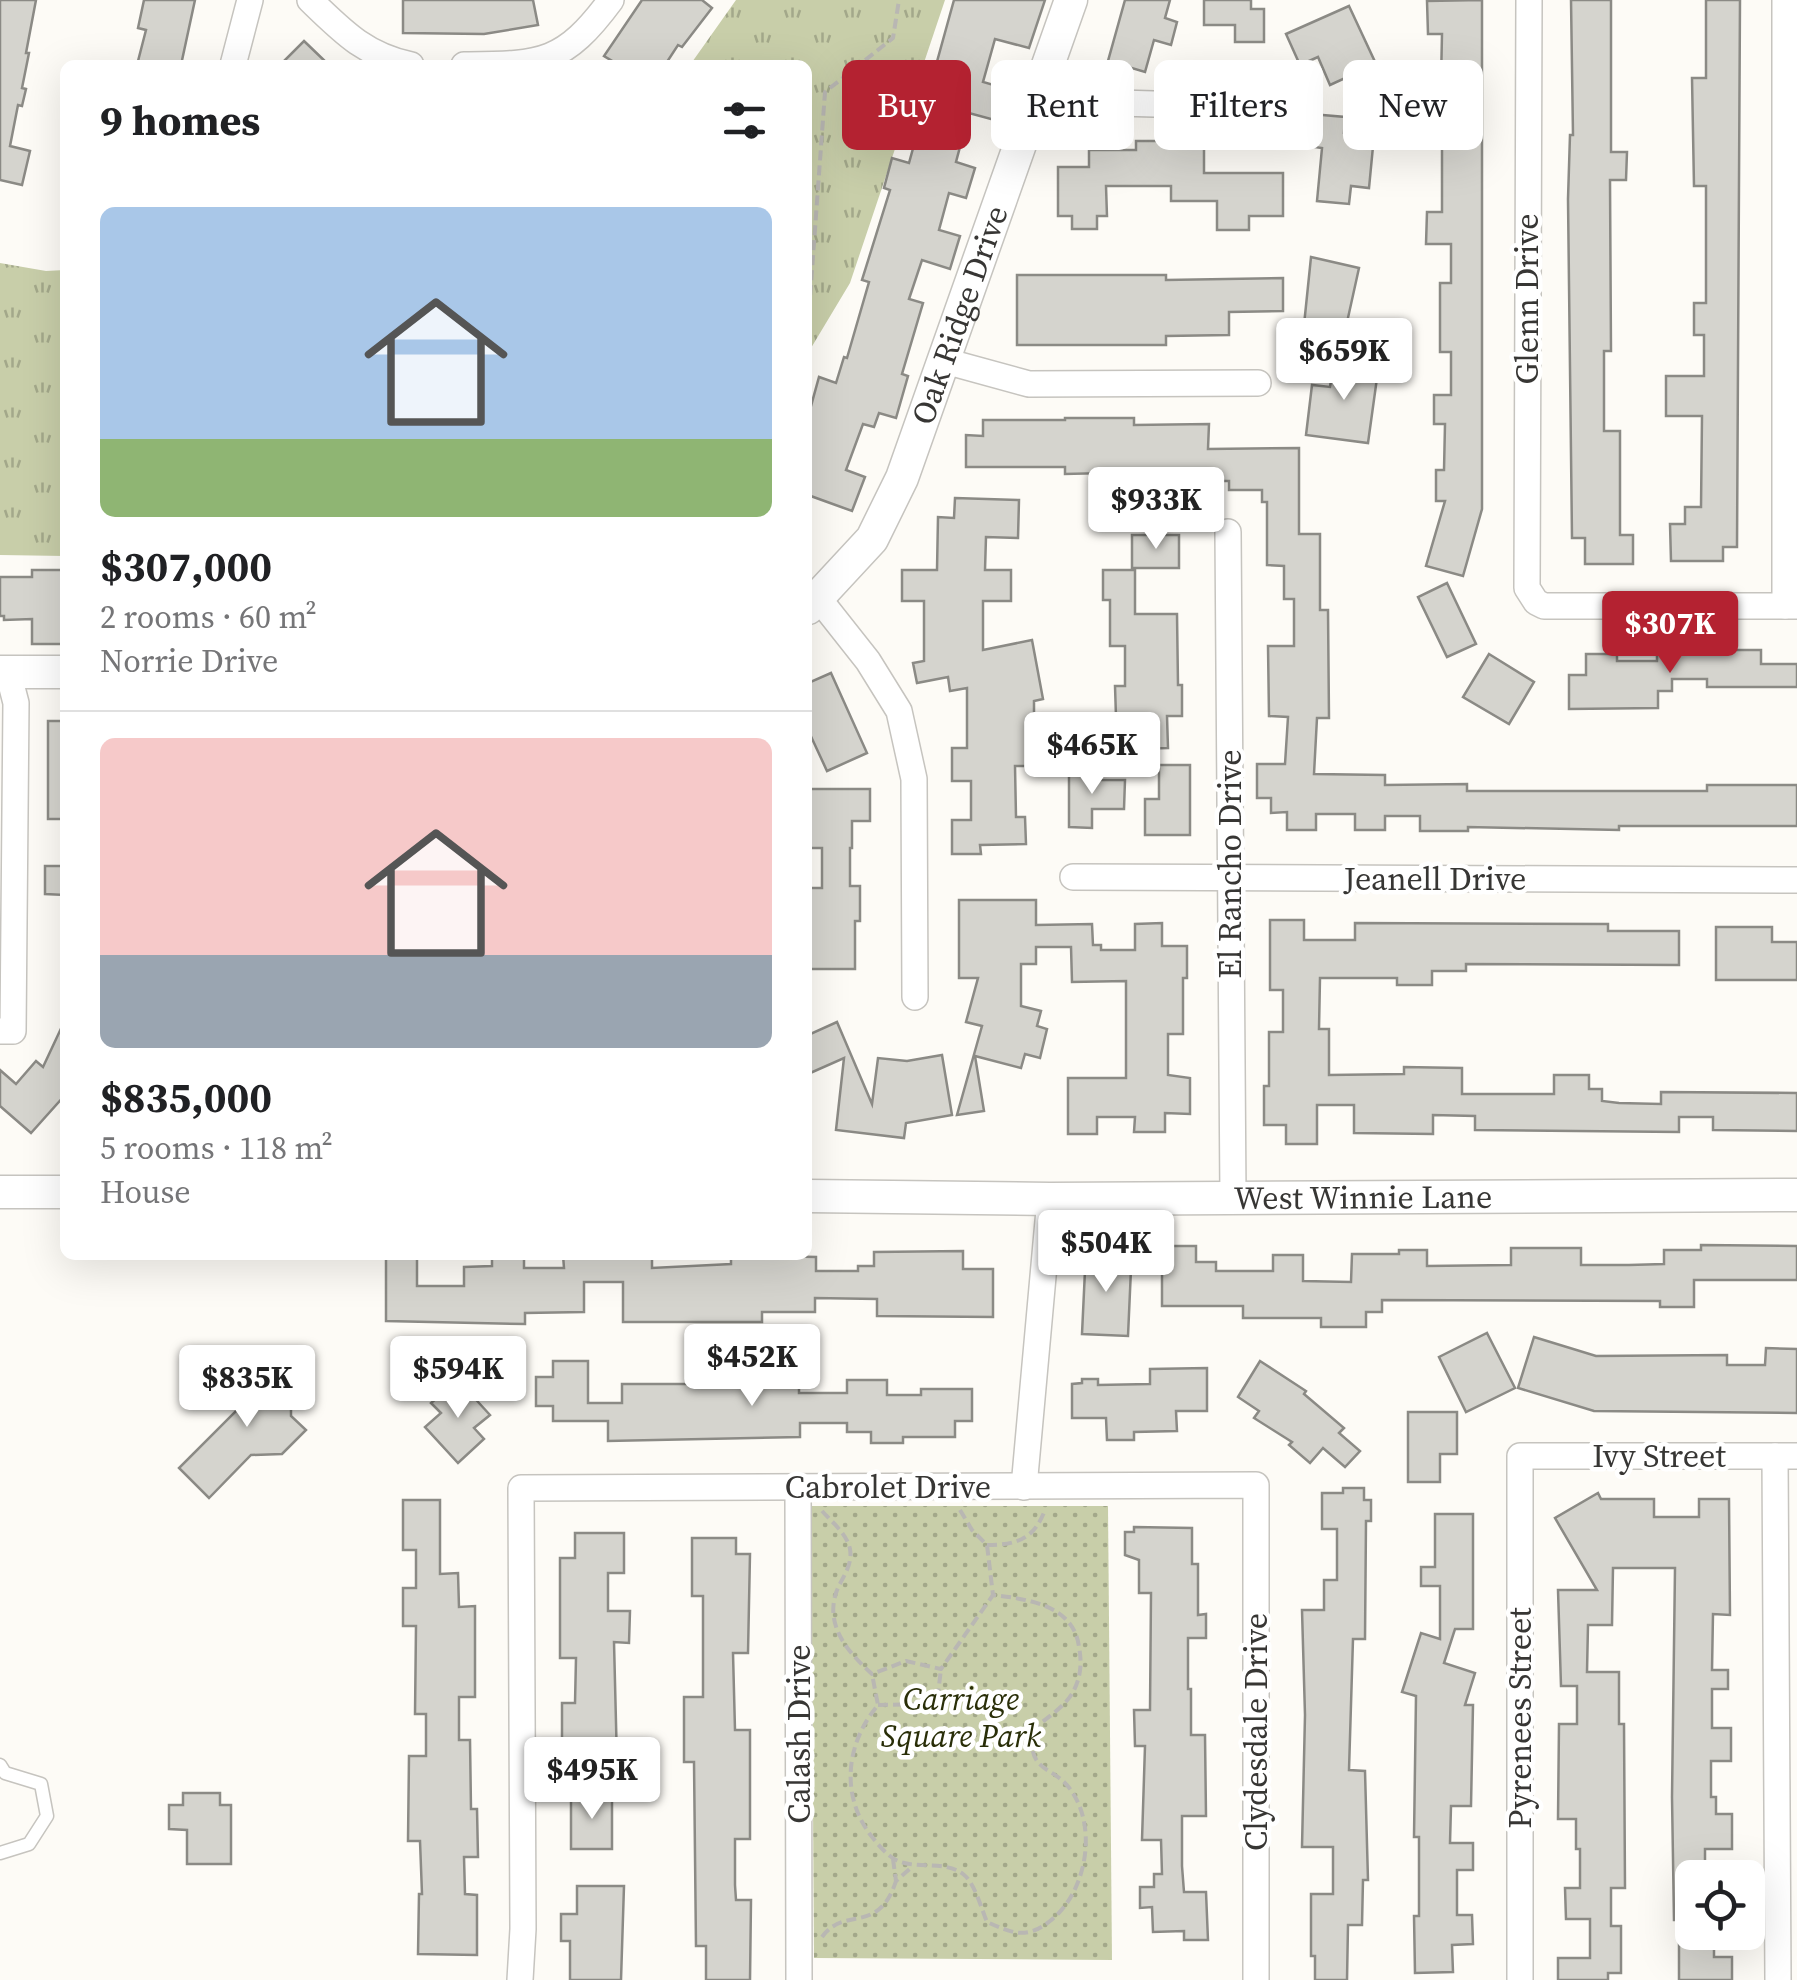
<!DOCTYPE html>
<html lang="en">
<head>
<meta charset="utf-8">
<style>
  body { margin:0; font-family:"Source Serif 4",serif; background:#f2f2f2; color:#202124; height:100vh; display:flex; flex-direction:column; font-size:38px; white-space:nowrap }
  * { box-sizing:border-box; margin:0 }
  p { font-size:32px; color:#757577 }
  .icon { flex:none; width:55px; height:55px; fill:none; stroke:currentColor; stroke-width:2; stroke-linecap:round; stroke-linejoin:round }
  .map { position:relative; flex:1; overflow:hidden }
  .panel { position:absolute; left:60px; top:60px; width:752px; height:1200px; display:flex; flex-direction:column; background:#fff; border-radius:15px; box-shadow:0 10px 40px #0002 }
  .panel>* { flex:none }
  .top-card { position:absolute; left:842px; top:60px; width:802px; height:90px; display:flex; gap:20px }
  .fabs { position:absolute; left:1675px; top:1860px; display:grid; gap:20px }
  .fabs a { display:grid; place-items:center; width:90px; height:90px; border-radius:15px; background:#fff; box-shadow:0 10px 40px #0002; font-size:50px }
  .price { position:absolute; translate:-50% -85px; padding:0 22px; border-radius:10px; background:#fff; color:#222; font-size:32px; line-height:65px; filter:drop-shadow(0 2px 5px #0008) }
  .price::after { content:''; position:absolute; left:50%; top:60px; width:30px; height:22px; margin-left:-15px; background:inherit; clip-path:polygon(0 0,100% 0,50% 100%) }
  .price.active { background:#b42231; color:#fff }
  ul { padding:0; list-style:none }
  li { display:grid; align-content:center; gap:20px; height:530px; padding:0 40px }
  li+li { border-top:2px solid #e0e0e0 }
  li span { display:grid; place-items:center; height:310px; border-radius:15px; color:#555 }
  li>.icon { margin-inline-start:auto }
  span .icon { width:180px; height:180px; fill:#fffc; stroke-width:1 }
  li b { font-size:42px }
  h2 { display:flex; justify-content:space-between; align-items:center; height:120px; padding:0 40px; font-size:42px }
  .tag { padding:0 35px; border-radius:15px; background:#fff; box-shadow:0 10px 40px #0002; font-size:35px; line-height:90px }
  .tag.active { background:#b42231; color:#fff }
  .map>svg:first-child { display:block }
  .grass { fill:url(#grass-tufts) }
  .park { fill:url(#park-dots) }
  .building { fill:#d5d4ce; stroke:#8b8a85; stroke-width:2.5 }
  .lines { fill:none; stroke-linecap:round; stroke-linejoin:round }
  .service-casing { stroke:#c6c4bf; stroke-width:15 }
  .minor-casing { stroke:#c6c4bf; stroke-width:28 }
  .tertiary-casing { stroke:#c6c4bf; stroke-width:35 }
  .path { stroke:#b9b7b3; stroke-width:4; stroke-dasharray:10 5; stroke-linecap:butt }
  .service { stroke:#fff; stroke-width:12 }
  .minor { stroke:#fff; stroke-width:25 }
  .tertiary { stroke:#fff; stroke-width:32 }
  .labels { text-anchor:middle; stroke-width:9; stroke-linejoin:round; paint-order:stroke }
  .street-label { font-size:32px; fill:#373634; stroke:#fff }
  .park-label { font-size:32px; font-style:italic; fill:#292e08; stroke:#fff }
</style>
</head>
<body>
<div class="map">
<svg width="1797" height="1980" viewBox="0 0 1797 1980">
  <defs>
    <pattern id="grass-tufts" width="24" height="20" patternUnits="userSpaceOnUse" patternTransform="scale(2.5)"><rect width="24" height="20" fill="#c8cea9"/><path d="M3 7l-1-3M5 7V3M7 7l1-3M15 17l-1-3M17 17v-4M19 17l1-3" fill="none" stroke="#a3a88a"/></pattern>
    <pattern id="park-dots" width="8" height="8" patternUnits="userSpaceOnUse" patternTransform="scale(2.5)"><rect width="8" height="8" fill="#c8cea9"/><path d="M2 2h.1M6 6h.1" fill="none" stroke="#a3a88a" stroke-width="1.8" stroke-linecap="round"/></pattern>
  </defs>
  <rect width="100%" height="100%" fill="#fdfbf6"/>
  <g class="grass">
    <polygon points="736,0 945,0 850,283 808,353 808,65 690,65"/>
    <polygon points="0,263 46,271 65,270 65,556 0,555"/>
  </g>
  <polygon class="park" points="811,1506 1108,1506 1112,1960 814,1958"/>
  <g class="building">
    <polygon points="0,0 36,0 26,53 29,53 22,88 26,89 22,106 18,105 10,146 30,151 22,185 0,180"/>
    <polygon points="144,0 195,0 181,65 137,65 146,30 138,28"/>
    <polygon points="403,0 533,0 538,25 484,34 403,33"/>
    <polygon points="642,0 702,0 712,8 682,47 678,45 665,65 619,65 604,56"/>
    <polygon points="954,0 1045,0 1029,48 995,39 983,82 1011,90 1002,122 969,113 956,162 975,168 966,198 949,193 939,230 960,236 950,269 922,260 909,299 923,303 902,374 908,376 896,418 879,413 874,427 863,424 846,470 865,477 852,511 808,495 808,417 819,377 836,383 844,357 847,358 869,282 862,280 890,190 884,188 892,158 909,163"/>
    <polygon points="1125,0 1170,0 1165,18 1177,22 1171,45 1154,40 1145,72 1108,61"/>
    <polygon points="1204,0 1251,0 1251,9 1264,9 1264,42 1235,42 1235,25 1204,25"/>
    <polygon points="1482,0 1482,509 1463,576 1426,566 1445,501 1436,501 1436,470 1444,470 1445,424 1434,424 1434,395 1451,395 1451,352 1440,352 1440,283 1451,283 1451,244 1426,244 1427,212 1442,212 1442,113 1425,112 1426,81 1441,81 1442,34 1428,34 1427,1"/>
    <polygon points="1571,0 1611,0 1611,152 1627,152 1626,180 1610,180 1611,351 1604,351 1604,431 1620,431 1620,535 1633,535 1633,564 1585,564 1585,538 1572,538 1568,199 1570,135 1573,135"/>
    <polygon points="1706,0 1740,0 1737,547 1723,547 1723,561 1671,561 1670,524 1685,524 1685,507 1701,507 1702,416 1666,416 1666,376 1704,376 1704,335 1694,335 1694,303 1706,303 1706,186 1694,186 1692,78 1706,78"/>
    <polygon points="1349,6 1376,64 1330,85 1318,57 1300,65 1286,34"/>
    <polygon points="304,41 329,65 280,65"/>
    <polygon points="1311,114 1345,117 1344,133 1374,136 1369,188 1351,186 1349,204 1317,201 1322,148 1307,146"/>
    <polygon points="1136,141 1204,141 1204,173 1283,173 1283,216 1249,216 1249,230 1217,230 1217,201 1171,201 1171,186 1106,186 1107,216 1097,216 1097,229 1072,229 1072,216 1058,216 1058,167 1089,167 1089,150 1136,150"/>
    <polygon points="1311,257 1359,268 1344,336 1304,325"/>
    <polygon points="1017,275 1166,275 1166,280 1283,278 1283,311 1229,312 1229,335 1166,336 1166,345 1017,345"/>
    <polygon points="1335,356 1369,361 1367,376 1377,378 1368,443 1306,435 1312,385 1330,387"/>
    <polygon points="1065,418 1134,418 1134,425 1209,424 1208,449 1299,448 1299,534 1320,534 1320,610 1328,610 1329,718 1317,718 1314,774 1385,775 1385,785 1467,784 1467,791 1707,791 1707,785 1797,785 1797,826 1619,826 1619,830 1468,827 1468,831 1420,831 1420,816 1385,816 1385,830 1355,830 1355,814 1316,814 1316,830 1287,830 1287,812 1271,813 1271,798 1257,798 1257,764 1285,764 1288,717 1269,716 1268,646 1294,646 1294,599 1284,599 1284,566 1267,565 1267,502 1262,502 1262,490 1229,490 1229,481 1182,481 1182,491 1164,491 1165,479 1149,479 1149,472 1065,474 1065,467 966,467 966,435 983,436 983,420 1065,420"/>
    <polygon points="955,498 1019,500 1018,538 986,537 985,570 1011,570 1011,601 983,601 983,650 1032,640 1043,699 1034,701 1034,766 1015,766 1016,817 1025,817 1026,844 980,845 981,854 952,854 952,820 971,820 971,781 952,781 952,748 967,748 967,688 950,691 948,677 917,683 913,663 924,661 924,601 902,601 902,570 937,570 938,517 954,518"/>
    <rect x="1132" y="535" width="47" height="33"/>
    <polygon points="32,570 65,570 64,644 32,644 32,619 4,620 4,616 0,616 0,577 32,577"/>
    <polygon points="1103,570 1135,570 1135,614 1177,614 1178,685 1182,685 1182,716 1167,716 1168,748 1133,749 1132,716 1116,717 1115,686 1125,686 1125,646 1110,646 1110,600 1103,600"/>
    <polygon points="1447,583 1476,644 1447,657 1418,597"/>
    <polygon points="1657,645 1686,645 1686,650 1761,650 1761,664 1797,664 1797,687 1707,687 1707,679 1672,679 1672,691 1658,691 1658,708 1569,709 1569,675 1586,675 1586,654 1617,654 1617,661 1657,661"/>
    <polygon points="1489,654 1534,682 1509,724 1463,697"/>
    <polygon points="831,673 867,753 827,771 808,730 808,683"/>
    <rect x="48" y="721" width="17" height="98"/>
    <polygon points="1159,765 1190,765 1190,835 1145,835 1145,799 1159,799"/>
    <polygon points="1069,772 1099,772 1099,780 1125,780 1124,809 1092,809 1092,828 1069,827"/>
    <polygon points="808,789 870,789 870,821 852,821 852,848 850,848 850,886 860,886 860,921 855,921 855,969 808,969 808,888 822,888 822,848 808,848"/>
    <polygon points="45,866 65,866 65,895 45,894"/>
    <polygon points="959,900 1036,900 1036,925 1092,924 1093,945 1101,945 1101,950 1135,950 1135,924 1162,923 1162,946 1187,946 1187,978 1183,978 1183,1034 1168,1034 1168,1075 1190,1078 1190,1114 1165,1113 1165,1132 1134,1132 1135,1117 1097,1117 1097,1134 1068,1134 1068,1078 1126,1078 1126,981 1072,982 1071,947 1036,947 1036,964 1021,964 1021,1006 1041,1011 1037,1026 1047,1029 1040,1058 1025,1054 1021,1068 975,1056 984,1111 957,1115 982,1026 966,1022 978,978 959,978"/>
    <polygon points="1270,920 1304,920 1304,940 1355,940 1355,923 1608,924 1608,931 1679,931 1679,965 1466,964 1466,971 1432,971 1432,985 1397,985 1397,978 1320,978 1319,1029 1329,1029 1329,1075 1404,1074 1404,1067 1462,1068 1462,1094 1554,1094 1554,1075 1589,1075 1589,1089 1602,1089 1602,1101 1619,1103 1661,1104 1661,1092 1797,1093 1797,1131 1713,1130 1713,1117 1679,1117 1679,1132 1475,1130 1475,1116 1433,1115 1433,1134 1354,1133 1354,1105 1317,1105 1317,1144 1286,1144 1286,1125 1264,1125 1264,1086 1269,1086 1269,1032 1283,1032 1283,990 1270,990"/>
    <polygon points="1716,927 1772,927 1772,942 1797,942 1797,980 1716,980"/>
    <polygon points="65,1020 65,1095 31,1133 0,1106 0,1070 16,1084 36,1061 43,1067"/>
    <polygon points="837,1022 872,1104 878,1058 907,1061 942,1055 952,1115 906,1123 904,1138 836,1130 844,1058 808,1074 808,1035"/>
    <polygon points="1701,1245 1797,1246 1797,1280 1694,1280 1694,1307 1660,1307 1660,1301 1382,1300 1382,1312 1366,1312 1366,1327 1321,1327 1321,1318 1243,1318 1243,1306 1162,1306 1162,1246 1196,1246 1196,1262 1216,1262 1216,1271 1273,1271 1273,1255 1303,1255 1303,1281 1351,1282 1352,1254 1399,1254 1399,1250 1427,1250 1427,1266 1511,1265 1511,1248 1581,1248 1581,1265 1629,1265 1664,1264 1664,1250 1701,1250"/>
    <polygon points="1086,1249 1118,1251 1117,1268 1131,1269 1128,1336 1082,1334"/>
    <polygon points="963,1251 963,1269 993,1269 993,1317 877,1316 877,1299 815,1298 815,1312 762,1312 762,1322 623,1322 623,1282 584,1282 584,1312 525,1313 525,1324 386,1321 386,1255 417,1255 417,1286 464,1286 464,1267 492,1266 492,1255 524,1255 524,1268 564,1268 563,1255 652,1255 652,1268 731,1264 731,1255 816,1257 816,1271 858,1271 858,1266 874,1266 874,1252"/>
    <polygon points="1487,1333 1515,1388 1466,1412 1439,1357"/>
    <polygon points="1534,1337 1596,1356 1727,1355 1727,1365 1765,1365 1766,1348 1797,1349 1797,1413 1594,1411 1518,1388"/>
    <polygon points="553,1361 588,1361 588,1403 622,1403 622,1384 799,1384 799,1393 847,1393 847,1380 887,1380 887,1395 921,1395 921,1389 972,1389 972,1421 955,1421 955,1437 903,1437 903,1443 871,1443 871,1432 847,1432 847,1423 800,1423 800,1437 608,1441 608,1421 553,1421 553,1406 536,1406 536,1377 553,1377"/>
    <polygon points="1260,1361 1306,1391 1304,1394 1344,1428 1339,1433 1360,1451 1345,1467 1323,1448 1310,1463 1289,1445 1292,1442 1254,1418 1259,1411 1238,1397"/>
    <polygon points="1207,1368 1207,1411 1176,1411 1177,1431 1134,1432 1134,1440 1107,1440 1106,1418 1072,1418 1072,1384 1082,1383 1082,1379 1098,1379 1098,1385 1150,1384 1150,1369"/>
    <polygon points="291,1371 291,1416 306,1430 282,1454 251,1455 209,1498 179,1468 257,1390 228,1390 228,1372"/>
    <polygon points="458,1380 490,1415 474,1428 484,1439 458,1463 425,1427 441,1413 431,1403"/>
    <polygon points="1408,1412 1457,1412 1457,1454 1440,1454 1440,1482 1408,1482"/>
    <polygon points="1343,1488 1364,1488 1364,1500 1371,1500 1371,1521 1366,1521 1365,1639 1353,1639 1349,1770 1365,1771 1368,1880 1363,1880 1362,1925 1348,1925 1347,1980 1315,1980 1315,1956 1311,1956 1311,1894 1333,1894 1333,1847 1302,1847 1305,1715 1302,1610 1324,1610 1324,1580 1337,1580 1337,1529 1322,1529 1322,1493 1343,1493"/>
    <polygon points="1598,1493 1601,1499 1654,1499 1654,1517 1699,1517 1699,1499 1729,1499 1730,1615 1713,1614 1712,1670 1728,1670 1728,1689 1712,1689 1712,1728 1731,1728 1731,1761 1711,1761 1711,1797 1716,1797 1716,1814 1732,1814 1732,1849 1705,1849 1705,1878 1692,1878 1692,1920 1674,1920 1672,1797 1675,1568 1613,1568 1612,1625 1588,1625 1587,1672 1619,1672 1619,1724 1624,1724 1625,1888 1611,1888 1611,1926 1621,1926 1621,1973 1608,1973 1608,1980 1558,1980 1558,1958 1590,1958 1590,1919 1566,1919 1565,1888 1580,1888 1580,1849 1576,1849 1576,1819 1558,1819 1559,1724 1577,1724 1577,1686 1561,1686 1558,1590 1597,1590 1555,1518"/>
    <polygon points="403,1500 440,1500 440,1574 458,1573 459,1607 475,1606 475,1697 459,1697 459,1740 470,1740 471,1809 477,1809 478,1857 464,1857 465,1894 477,1895 477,1955 418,1954 419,1894 422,1894 420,1841 408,1841 409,1756 426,1756 426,1714 415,1714 416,1626 403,1626 403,1588 416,1588 416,1550 403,1550"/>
    <polygon points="1435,1514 1473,1514 1473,1629 1455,1629 1444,1663 1475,1673 1465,1705 1473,1705 1471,1806 1451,1806 1450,1843 1473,1843 1473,1870 1457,1870 1457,1915 1472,1915 1473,1944 1452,1945 1453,1972 1415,1973 1414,1916 1419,1916 1419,1837 1414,1837 1416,1696 1402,1692 1421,1633 1440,1639 1440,1586 1421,1586 1421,1567 1435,1567"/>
    <polygon points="1134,1527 1192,1528 1192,1564 1198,1564 1198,1615 1206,1614 1206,1638 1188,1638 1188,1689 1191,1689 1191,1735 1205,1735 1206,1816 1182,1816 1182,1866 1184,1892 1206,1892 1208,1940 1184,1940 1184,1931 1153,1932 1152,1907 1140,1908 1140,1887 1154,1887 1154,1874 1162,1874 1161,1840 1142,1840 1145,1746 1135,1746 1134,1710 1150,1710 1151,1593 1139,1593 1139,1560 1125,1555 1125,1532 1134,1532"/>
    <polygon points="575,1533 624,1533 624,1573 608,1573 608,1611 630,1611 629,1643 614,1642 617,1763 562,1763 562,1703 575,1703 576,1658 560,1658 560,1558 575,1558"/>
    <polygon points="692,1538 736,1538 736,1554 750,1554 748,1653 733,1653 735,1730 750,1730 750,1839 735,1839 735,1885 736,1900 751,1900 750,1980 706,1980 706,1946 696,1946 694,1762 684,1762 684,1697 703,1697 703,1596 692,1596"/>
    <polygon points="183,1793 220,1793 220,1805 231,1805 231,1864 187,1864 187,1830 169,1829 169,1805 183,1805"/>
    <rect x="571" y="1796" width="41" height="53"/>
    <polygon points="577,1886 624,1886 621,1980 570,1980 570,1941 561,1941 561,1914 577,1914"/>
    <polygon points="1679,1932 1714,1932 1714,1957 1732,1957 1732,1980 1679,1980"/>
  </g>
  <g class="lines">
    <g class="service-casing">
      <polyline id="service" points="0,1765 5,1773 41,1784 47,1816 29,1844 0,1853"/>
    </g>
    <g class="minor-casing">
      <g id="minor">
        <path d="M310,0C343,32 365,55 411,65"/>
        <polyline points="1529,0 1527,588 1536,602 1544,606 1797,606"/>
        <polyline points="1785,0 1785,606"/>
        <polyline points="233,65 250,0"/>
        <path d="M464,65C541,64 563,65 611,0"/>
        <polyline points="1044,82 1119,103 1259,107"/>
        <polyline points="945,361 1029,384 1258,383"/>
        <polyline points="1228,532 1233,1196"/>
        <polyline points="819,599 868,661 899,711 914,779 915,997"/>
        <polyline points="1073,877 1797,880"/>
        <polyline points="0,1031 13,1031 16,703 8,672"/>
        <polyline points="1775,1456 1778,1980"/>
        <polyline points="798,1487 799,1980"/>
        <polyline points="1024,1487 1050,1199"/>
        <polyline points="520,1980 523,1929 521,1488 1256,1485 1256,1980"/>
        <polyline points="1520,1980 1520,1456 1797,1456"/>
      </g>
    </g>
    <g class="tertiary-casing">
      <g id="tertiary">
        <path id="s1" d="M808,608L872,539L902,478L1071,0"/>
        <polyline points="0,672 65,672"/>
        <polyline points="0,1192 65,1192"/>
        <path id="s2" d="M808,1196L1050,1199L1797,1195"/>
      </g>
    </g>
    <g class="path">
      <polyline points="808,325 825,92 893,38 899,0"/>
      <polyline points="960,1510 972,1530 987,1545 993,1595"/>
      <path d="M822,1511C832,1522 847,1534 850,1549C853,1567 841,1578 836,1593C825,1627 849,1653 872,1674L906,1661L941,1669L993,1595C1027,1599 1074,1605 1079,1647C1082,1663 1081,1677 1073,1692C1065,1707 1045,1719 1032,1730C1028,1778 1055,1762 1074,1795C1097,1833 1085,1894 1050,1921C1026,1940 1012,1933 987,1922C981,1908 975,1883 963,1874C945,1860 916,1870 896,1860C886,1855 876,1842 869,1833C840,1792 847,1742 878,1705L872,1674"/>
      <path d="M987,1545C1017,1545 1034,1539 1045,1510"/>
      <polyline points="878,1705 929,1704 938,1694 941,1669"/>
      <polyline points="893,1859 896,1881 913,1866"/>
      <path d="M822,1937C845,1905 878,1936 896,1881"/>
    </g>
    <use href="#service" class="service"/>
    <use href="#minor" class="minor"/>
    <use href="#tertiary" class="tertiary"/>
  </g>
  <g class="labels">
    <g class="street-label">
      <text transform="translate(1527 299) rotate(-90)" y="11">Glenn Drive</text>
      <text dy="11" stroke="none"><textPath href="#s1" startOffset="335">Oak Ridge Drive</textPath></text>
      <text transform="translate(1230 864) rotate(-90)" y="11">El Rancho Drive</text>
      <text x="1435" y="890">Jeanell Drive</text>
      <text dy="11" stroke="none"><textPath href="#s2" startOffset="555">West Winnie Lane</textPath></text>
      <text x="1659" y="1467">Ivy Street</text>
      <text x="888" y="1498">Cabrolet Drive</text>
      <text transform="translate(1520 1718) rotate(-90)" y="11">Pyrenees Street</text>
      <text transform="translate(1256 1732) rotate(-90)" y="11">Clydesdale Drive</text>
      <text transform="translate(799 1734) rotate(-90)" y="11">Calash Drive</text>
    </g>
    <g class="park-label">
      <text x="961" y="1710">Carriage<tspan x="961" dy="37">Square Park</tspan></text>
    </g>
  </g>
</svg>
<div class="fabs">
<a><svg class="icon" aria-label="locate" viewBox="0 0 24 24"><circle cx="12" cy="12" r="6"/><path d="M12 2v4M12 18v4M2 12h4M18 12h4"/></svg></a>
</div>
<b class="price" style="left:1344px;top:403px">$659K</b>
<b class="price" style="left:1156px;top:552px">$933K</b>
<b class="price active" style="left:1670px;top:676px">$307K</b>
<b class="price" style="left:1092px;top:797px">$465K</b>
<b class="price" style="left:1106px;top:1295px">$504K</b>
<b class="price" style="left:752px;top:1409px">$452K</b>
<b class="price" style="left:458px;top:1421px">$594K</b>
<b class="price" style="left:247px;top:1430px">$835K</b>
<b class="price" style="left:592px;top:1822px">$495K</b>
<div class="top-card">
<a class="tag active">Buy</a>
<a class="tag">Rent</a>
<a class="tag">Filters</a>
<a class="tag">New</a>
</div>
<section class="panel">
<h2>9 homes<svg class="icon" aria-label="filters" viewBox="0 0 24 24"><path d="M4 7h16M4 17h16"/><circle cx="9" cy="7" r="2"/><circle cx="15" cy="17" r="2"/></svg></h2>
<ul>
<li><span style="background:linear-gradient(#a9c7e8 75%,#8fb573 0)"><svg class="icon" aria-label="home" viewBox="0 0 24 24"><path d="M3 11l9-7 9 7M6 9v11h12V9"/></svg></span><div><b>$307,000</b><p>2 rooms · 60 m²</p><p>Norrie Drive</p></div></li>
<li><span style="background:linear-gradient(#f6c9c9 70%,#9aa5b1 0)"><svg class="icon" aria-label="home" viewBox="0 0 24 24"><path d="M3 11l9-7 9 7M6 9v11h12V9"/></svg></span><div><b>$835,000</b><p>5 rooms · 118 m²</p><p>House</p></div></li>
</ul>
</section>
</div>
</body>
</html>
